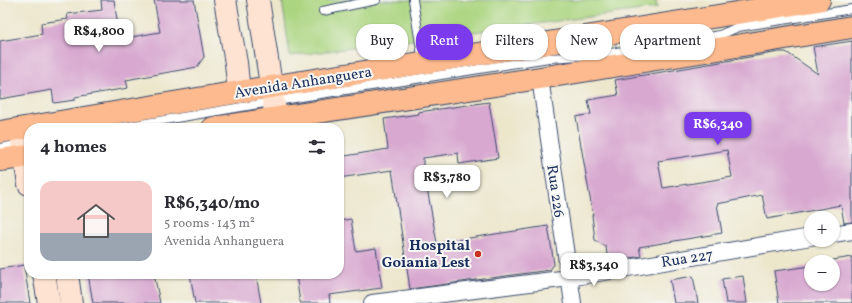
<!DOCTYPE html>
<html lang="en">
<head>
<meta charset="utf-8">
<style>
  body { margin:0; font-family:Vollkorn,serif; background:#f7f7f7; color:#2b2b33; height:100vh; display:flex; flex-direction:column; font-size:15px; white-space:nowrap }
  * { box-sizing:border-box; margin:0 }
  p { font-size:13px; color:#7c7c81 }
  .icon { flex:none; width:22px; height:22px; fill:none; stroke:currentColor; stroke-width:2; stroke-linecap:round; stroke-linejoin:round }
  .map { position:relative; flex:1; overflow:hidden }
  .panel { position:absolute; left:24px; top:123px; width:320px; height:156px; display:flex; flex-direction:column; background:#fff; border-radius:16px; box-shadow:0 1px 3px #0004 }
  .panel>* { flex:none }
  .hud { position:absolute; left:356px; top:24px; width:380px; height:36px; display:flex; gap:8px }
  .buttons { position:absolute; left:804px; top:211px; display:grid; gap:8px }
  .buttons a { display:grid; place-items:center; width:36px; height:36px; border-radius:50%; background:#fff; box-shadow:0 1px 3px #0004; font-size:20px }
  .price { position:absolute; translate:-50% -34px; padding:0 9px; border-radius:8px; background:#fff; color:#222; font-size:13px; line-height:26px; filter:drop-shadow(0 1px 2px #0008) }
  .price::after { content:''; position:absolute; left:50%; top:24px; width:12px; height:9px; margin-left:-6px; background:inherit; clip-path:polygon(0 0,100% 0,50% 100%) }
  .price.current { background:#7c3aed; color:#fff }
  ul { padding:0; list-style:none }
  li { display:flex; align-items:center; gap:12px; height:100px; padding:0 16px }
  li span { display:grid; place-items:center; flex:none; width:112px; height:80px; border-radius:12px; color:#555 }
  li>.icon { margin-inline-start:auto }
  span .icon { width:48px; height:48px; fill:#fffc; stroke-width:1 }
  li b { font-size:17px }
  h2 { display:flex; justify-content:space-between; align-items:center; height:48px; padding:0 16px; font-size:17px }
  .tag { padding:0 14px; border-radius:16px; background:#fff; box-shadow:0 1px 3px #0004; font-size:14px; line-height:36px }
  .tag.current { background:#7c3aed; color:#fff }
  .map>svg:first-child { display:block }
  .green { fill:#abd580; stroke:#63826f }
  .building { fill:#d8a8d0; fill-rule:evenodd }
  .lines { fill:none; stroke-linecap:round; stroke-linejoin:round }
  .service-casing { stroke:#3a4a6e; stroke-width:10 }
  .minor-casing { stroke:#3a4a6e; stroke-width:18 }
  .secondary-casing { stroke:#3a4a6e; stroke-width:24 }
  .primary-casing { stroke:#3a4a6e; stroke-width:24 }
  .service { stroke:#fff; stroke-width:8 }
  .minor { stroke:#fff; stroke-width:16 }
  .secondary { stroke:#fee3d2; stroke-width:22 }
  .primary { stroke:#fcba8e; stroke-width:22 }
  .poi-dot { fill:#c8321e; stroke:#f6f6f2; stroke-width:1.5 }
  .labels { text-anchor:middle; stroke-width:4; stroke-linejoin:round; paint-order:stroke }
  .street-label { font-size:15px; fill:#1b2f5e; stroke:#f6f6f2 }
  .poi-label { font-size:15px; font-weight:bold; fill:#1b2f5e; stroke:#f6f6f2; text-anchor:end }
</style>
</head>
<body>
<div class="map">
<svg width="852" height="303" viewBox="0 0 852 303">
  <rect width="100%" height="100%" fill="#f6f6f2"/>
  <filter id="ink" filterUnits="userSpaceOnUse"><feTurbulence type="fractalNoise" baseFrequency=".025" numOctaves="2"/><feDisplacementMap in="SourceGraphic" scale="8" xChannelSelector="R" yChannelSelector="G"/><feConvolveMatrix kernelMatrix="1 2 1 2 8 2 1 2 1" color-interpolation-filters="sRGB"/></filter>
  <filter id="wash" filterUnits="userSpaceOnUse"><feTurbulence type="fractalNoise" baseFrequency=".012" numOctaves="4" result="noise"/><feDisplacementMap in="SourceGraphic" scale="16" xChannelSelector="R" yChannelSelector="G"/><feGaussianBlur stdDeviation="0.9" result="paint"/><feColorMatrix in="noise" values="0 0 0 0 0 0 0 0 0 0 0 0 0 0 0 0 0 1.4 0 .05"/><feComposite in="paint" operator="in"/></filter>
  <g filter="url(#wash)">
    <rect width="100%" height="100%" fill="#ece6cb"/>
    <polygon class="green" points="282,0 656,0 657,8 290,56"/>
    <g id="blocks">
      <g class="building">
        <polygon points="101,0 114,0 120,39 160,32 154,0 194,0 204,57 197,67 126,80 128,88 75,97 75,100 54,103 52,90 0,99 0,41 42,34 41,23 68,19 67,14 102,10"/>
        <path d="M852,41V222L844,223L841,205L767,219L762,195L717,204L722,233L639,247L641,256L608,262L606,247L595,240L592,215H593L576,117L591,114L588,100L618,95L615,80L779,52H786L818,74L813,47ZM727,150L732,177L663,188L658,161Z"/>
        <polygon points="489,102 498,158 459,164 458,153 423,158 423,166 437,243 548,226 554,264 550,270 410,289 392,170 339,178 339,157 388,149 384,119 419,114 418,112"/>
        <polygon points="351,219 356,251 376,248 382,288 329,295 330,303 300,303 296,274 339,274 339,221"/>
        <polygon points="852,257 852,303 779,303 774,271 811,266 811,284 833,284 833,260"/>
        <polygon points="24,265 30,303 0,303 0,269"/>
        <polygon points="88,274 154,274 160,303 93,303"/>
        <polygon points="190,274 256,274 261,303 195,303"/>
        <polygon points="693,276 698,303 674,303 670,280"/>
        <polygon points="743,276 747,303 726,303 722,279"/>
      </g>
    </g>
  </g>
  <g filter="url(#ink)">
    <use href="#blocks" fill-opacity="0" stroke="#3a4a6e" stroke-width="1"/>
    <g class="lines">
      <g class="service-casing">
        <g id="service">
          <polyline points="413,0 423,62"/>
          <polyline points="323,11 376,0"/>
          <polyline points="117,128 301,97 549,58 598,55 720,35 738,27 852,9"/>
          <polyline points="0,148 22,144"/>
        </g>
      </g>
      <g class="minor-casing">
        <g id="minor">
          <polyline points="540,78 573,303"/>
          <polyline points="833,234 852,231"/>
          <polyline points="372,303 569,278 811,237"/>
        </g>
      </g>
      <g class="secondary-casing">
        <g id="secondary">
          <polyline points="225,0 236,63 239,92"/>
          <polyline points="258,0 276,118"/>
          <polyline points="20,129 29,184"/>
          <polyline points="44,274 49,303"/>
          <polyline points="67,274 71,303"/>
        </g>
      </g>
      <g class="primary-casing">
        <g id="primary">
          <polyline points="213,128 540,78 852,27"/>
          <polyline points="0,132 239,92 819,0"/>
          <polyline points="0,160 29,156"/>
        </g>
      </g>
      <use href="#service" class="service"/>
      <use href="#minor" class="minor"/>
      <use href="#secondary" class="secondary"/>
      <use href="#primary" class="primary"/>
    </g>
  </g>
  <circle class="poi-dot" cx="478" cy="254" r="4"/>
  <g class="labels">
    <g class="street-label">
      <text transform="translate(303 82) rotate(-9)" y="5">Avenida Anhanguera</text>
      <text transform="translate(556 191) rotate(82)" y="5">Rua 226</text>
      <text transform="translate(687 258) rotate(-9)" y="5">Rua 227</text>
    </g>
    <g class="poi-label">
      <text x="470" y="250">Hospital<tspan x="470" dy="17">Goiania Lest</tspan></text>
    </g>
  </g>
</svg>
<div class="buttons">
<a>+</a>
<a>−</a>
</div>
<b class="price" style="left:99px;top:53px">R$4,800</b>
<b class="price current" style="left:718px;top:146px">R$6,340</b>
<b class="price" style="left:447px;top:199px">R$3,780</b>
<b class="price" style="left:594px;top:287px">R$3,340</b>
<div class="hud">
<a class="tag">Buy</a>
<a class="tag current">Rent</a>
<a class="tag">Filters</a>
<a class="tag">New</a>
<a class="tag">Apartment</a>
</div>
<section class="panel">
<h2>4 homes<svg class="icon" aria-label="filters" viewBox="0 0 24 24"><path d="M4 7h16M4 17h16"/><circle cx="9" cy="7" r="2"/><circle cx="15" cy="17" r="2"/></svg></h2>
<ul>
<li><span style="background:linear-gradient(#f6c9c9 65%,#9aa5b1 0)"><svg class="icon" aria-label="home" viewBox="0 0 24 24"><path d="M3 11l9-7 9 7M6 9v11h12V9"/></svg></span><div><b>R$6,340/mo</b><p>5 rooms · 143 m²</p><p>Avenida Anhanguera</p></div></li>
</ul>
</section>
</div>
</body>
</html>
